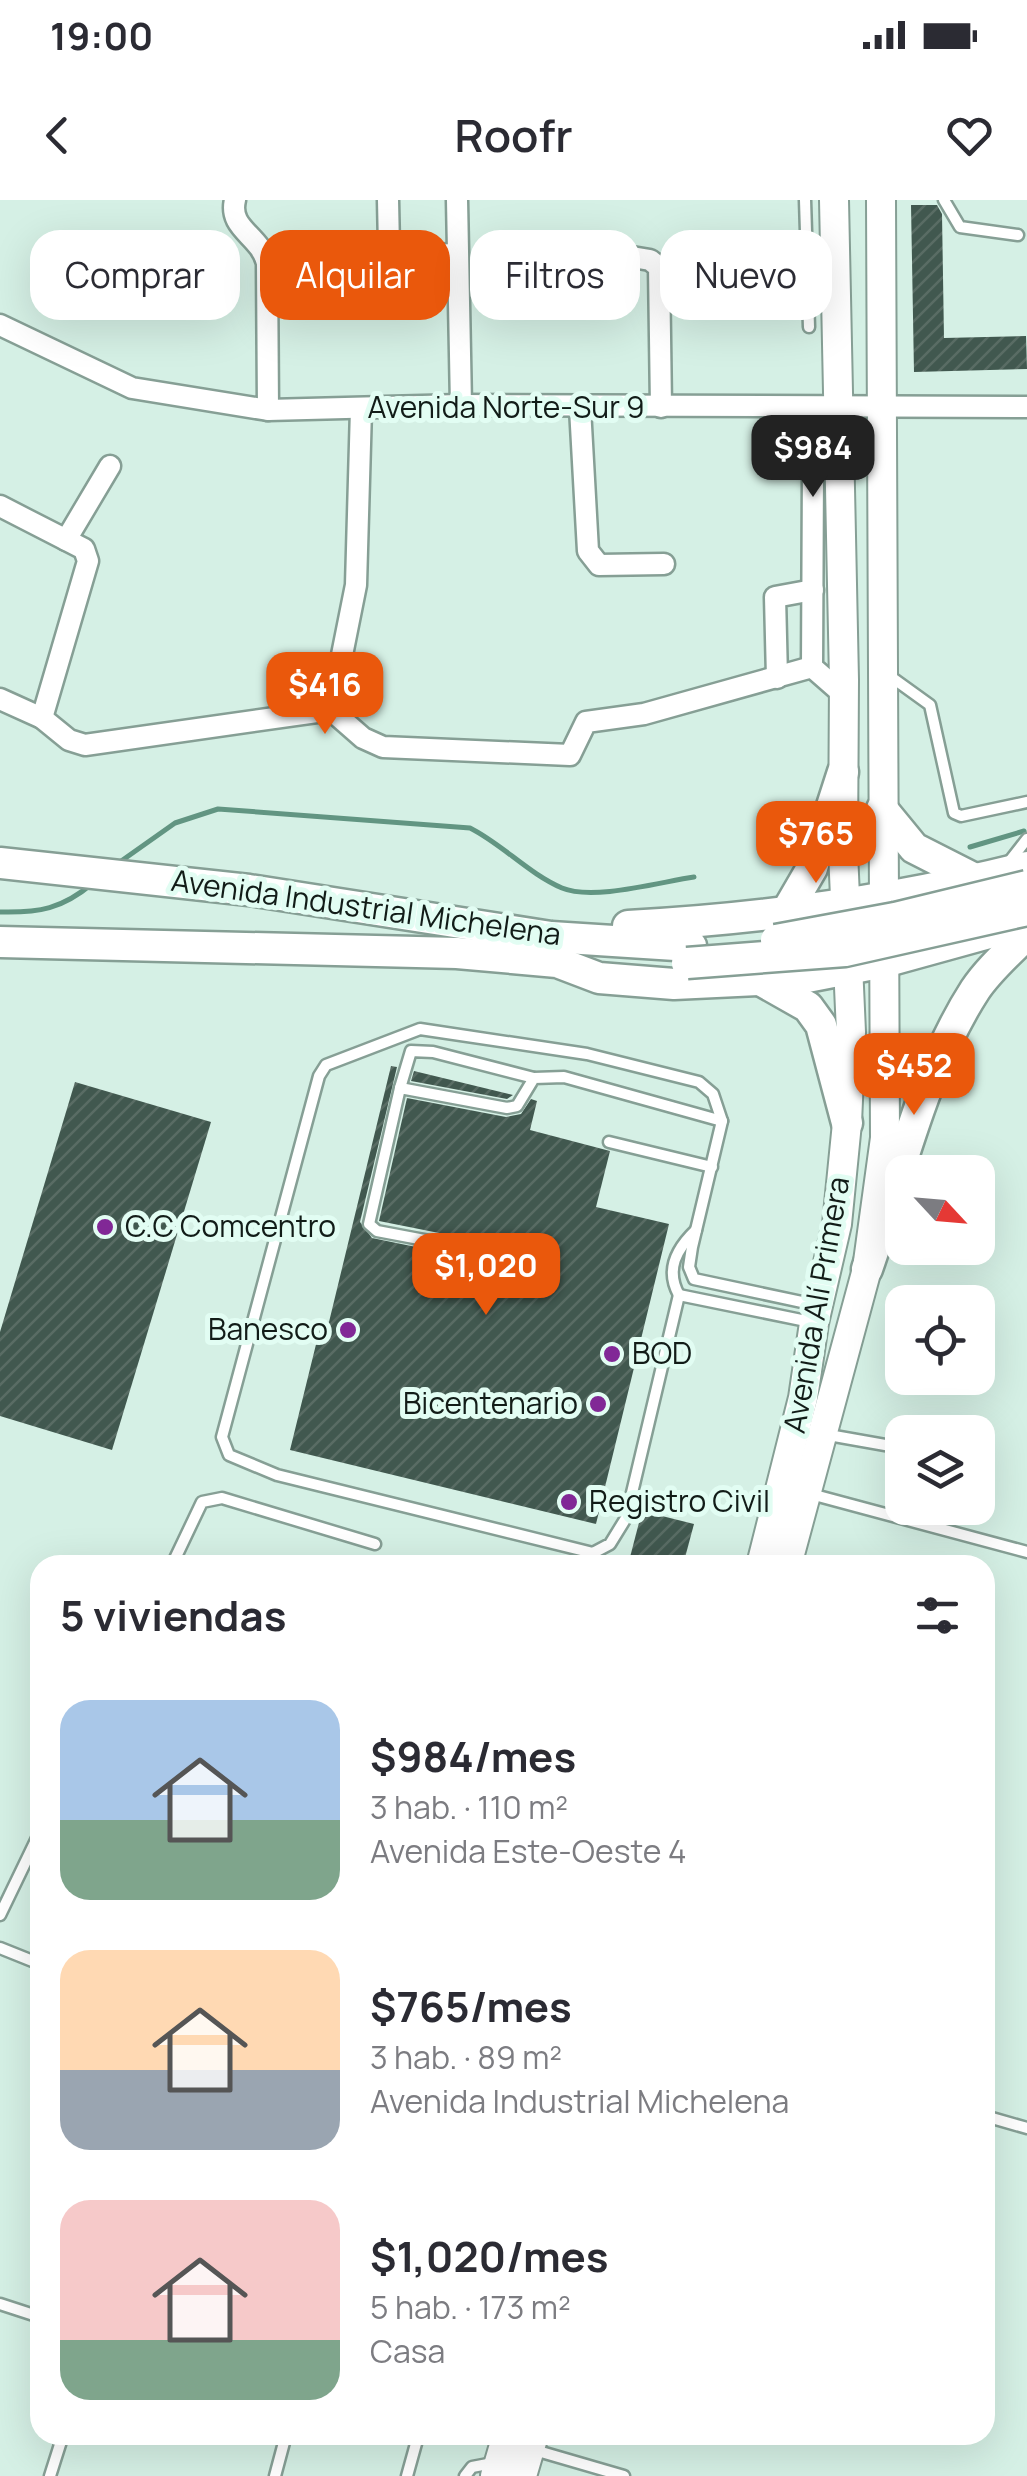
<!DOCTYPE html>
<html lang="es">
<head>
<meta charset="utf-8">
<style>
  body { margin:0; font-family:Manrope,sans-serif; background:#f2f2f3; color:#2b2b33; height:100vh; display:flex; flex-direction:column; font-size:38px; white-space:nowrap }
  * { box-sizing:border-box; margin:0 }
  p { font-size:32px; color:#7c7c81 }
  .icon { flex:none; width:55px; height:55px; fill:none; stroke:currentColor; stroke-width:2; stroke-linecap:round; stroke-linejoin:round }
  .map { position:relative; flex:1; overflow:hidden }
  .panel { position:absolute; left:30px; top:1355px; width:965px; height:890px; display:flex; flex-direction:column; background:#fff; border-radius:30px; box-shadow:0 10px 40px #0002 }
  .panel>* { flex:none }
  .hud { position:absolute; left:30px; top:30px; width:968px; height:90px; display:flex; gap:20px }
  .needle { width:65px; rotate:116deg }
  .fabs { position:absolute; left:885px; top:955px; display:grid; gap:20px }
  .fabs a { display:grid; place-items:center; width:110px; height:110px; border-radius:20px; background:#fff; box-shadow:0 10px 40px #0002; font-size:50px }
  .price { position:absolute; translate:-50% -85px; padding:0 22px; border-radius:20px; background:#ea580c; color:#fff; font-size:32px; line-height:65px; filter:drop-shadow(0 2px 5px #0008) }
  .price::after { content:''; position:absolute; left:50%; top:60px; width:30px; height:22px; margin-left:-15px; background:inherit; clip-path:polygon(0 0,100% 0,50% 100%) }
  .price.on { background:#222; color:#fff }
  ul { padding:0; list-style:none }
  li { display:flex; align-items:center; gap:30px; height:250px; padding:0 30px }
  li span { display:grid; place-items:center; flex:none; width:280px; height:200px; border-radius:30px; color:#555 }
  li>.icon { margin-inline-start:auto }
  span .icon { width:120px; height:120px; fill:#fffc; stroke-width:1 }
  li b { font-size:42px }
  h2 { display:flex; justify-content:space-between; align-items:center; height:120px; padding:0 30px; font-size:42px }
  .chip { padding:0 35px; border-radius:30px; background:#fff; box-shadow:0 10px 40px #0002; font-size:35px; line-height:90px }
  .chip.on { background:#ea580c; color:#fff }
  .status { display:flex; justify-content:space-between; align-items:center; height:70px; padding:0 50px; background:#fff; direction:ltr }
  .status svg { height:28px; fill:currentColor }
  header { display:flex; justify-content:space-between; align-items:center; height:130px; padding:0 30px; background:#fff; font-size:45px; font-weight:600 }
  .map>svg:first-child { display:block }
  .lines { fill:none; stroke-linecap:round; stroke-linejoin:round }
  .stream { stroke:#629582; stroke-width:5 }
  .building { fill:url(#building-hatch) }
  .lane-casing { stroke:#869f95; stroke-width:15 }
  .street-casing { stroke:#869f95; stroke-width:25 }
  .secondary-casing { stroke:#869f95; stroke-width:32 }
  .primary-casing { stroke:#869f95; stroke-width:35 }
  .lane { stroke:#fff; stroke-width:10 }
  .street { stroke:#fff; stroke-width:20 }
  .secondary { stroke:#fff; stroke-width:28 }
  .primary { stroke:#fff; stroke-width:30 }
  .primary-bridge-casing { stroke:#869f95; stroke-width:35; stroke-linecap:butt }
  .primary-bridge { stroke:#fff; stroke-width:30 }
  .poi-dot { fill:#812896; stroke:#e2fdf3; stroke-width:4 }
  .labels { text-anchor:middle; stroke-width:10; stroke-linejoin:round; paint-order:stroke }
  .street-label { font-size:30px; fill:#121c18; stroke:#e2fdf3 }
  .poi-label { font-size:30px; fill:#121c18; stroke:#e2fdf3; text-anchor:start }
</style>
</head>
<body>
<div class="status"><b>19:00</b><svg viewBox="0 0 49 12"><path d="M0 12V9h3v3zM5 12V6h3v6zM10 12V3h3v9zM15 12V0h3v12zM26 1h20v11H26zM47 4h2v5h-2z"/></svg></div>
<header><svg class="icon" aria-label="back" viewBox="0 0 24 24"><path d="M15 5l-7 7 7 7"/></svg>Roofr<svg class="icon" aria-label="heart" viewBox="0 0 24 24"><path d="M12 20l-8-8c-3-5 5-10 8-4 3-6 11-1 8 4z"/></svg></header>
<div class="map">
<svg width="1027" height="2276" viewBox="0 0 1027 2276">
  <defs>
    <pattern id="building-hatch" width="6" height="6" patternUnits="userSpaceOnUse" patternTransform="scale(2.5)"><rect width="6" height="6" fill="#41584f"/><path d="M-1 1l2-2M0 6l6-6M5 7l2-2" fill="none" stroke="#596c64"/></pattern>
  </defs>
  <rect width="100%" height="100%" fill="#d5f0e5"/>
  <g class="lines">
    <g class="stream">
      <polyline points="970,647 1024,631"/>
      <path d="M117,664L175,623L218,609L470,628C502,644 529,674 562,688C593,701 660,682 694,677"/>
      <path d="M0,712C39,713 62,709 93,683"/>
    </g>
  </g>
  <g class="building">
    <polygon points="911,5 937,5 942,14 944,138 1026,136 1027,169 914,172"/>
    <polygon points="391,866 397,867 360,1022 372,1038 465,1057 475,1051 469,1039 379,1021 407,898 506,917 521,914 531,899 537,901 530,930 610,951 596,1007 669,1024 596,1324 290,1250 322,1120 329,1122"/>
    <polygon points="414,871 513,895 507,899 411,881"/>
    <polygon points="75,882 211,922 112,1250 0,1216 0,1132"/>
    <polygon points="642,1311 694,1324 683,1365 628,1365"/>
  </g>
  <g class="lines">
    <g class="lane-casing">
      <g id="lane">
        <polyline points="805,0 809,127"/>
        <polyline points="944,0 960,27 1018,35"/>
        <polyline points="887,474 930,505 954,613 961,616 1027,602"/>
        <polyline points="1009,662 1027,639"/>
        <polyline points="400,888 411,851 433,852 534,878"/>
        <polyline points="609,942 712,967"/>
        <polyline points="467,1048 377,1031 369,1024 400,888 507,908 517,906 534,878 564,877 722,921"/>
        <path d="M679,1095C665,1070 676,1049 696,1030"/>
        <polyline points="811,1122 679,1095 626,1318 610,1344 593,1353 277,1275 229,1255 222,1237 319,876 326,865 420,829 587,854 699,882 713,894 722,921 692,1047 689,1067 694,1079 816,1105"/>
        <polyline points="823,1234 902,1248"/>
        <polyline points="807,1293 1027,1352"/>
        <polyline points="172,1365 202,1302 222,1298 375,1344"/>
        <polyline points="0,1715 40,1632"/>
        <polyline points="0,1748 40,1764"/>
        <polyline points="985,1916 1027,1928"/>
        <polyline points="0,2104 40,2117"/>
        <polyline points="531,2249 624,2276"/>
        <polyline points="50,2276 63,2235"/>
        <polyline points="275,2276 286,2235"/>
        <polyline points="407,2276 417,2240"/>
        <polyline points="465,2276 472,2267 493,2263"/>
      </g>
    </g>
    <g class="street-casing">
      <g id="street">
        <path d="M235,0C228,29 260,35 267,63L268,210"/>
        <polyline points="388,0 389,47 393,56 457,54"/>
        <polyline points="457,0 461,205"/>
        <polyline points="596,51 650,60 659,67 661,207"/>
        <polyline points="0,125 132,188 268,210 461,205 1027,207"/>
        <polyline points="580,208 588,351 599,365 664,364"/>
        <polyline points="841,248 815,259 813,270 812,467 844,495"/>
        <polyline points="0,306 84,349 88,361 42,518"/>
        <polyline points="66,340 110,266"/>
        <polyline points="777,478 775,397 813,390"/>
        <polyline points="0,499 42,518 69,540 85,545 331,510 356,385 361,209"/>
        <polyline points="331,510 363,538 383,547 570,555 586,522 644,514 812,467"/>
      </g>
    </g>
    <g class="secondary-casing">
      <g id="secondary">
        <polyline points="761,1365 803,1198 814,1123 837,1024 847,923 851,832 843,652 844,480 834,0"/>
        <polyline points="787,1365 867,1069 885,938 881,0"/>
        <polyline points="495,2276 507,2235"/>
        <polyline points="522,2276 534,2235"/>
      </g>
    </g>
    <g class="primary-casing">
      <g id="primary">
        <polyline points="882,609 914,648 975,679"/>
        <polyline points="0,663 249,690 551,737 691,746"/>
        <polyline points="787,711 812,668 843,572"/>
        <path d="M628,726C762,719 896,700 1027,667"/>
        <polyline points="0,742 457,753 557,762 599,778 674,784 802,778 884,762 1007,728"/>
        <polyline points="762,781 808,807 821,825 847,923"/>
        <path d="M867,1069C899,978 922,872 975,790C989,769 1009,752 1027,734"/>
      </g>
    </g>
    <use href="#lane" class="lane"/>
    <use href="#street" class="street"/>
    <use href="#secondary" class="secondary"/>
    <use href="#primary" class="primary"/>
    <g class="primary-bridge-casing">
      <g id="primary-bridge">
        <polyline points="776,740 895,718 1027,686"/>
        <polyline points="687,763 845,751 1027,710"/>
      </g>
    </g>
    <use href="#primary-bridge" class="primary-bridge"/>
  </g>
  <g class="poi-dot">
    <circle cx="105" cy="1027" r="10"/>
    <circle cx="348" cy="1130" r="10"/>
    <circle cx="612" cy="1154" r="10"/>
    <circle cx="598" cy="1204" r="10"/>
    <circle cx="569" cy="1302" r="10"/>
  </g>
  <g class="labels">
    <g class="street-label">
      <text x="506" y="218">Avenida Norte-Sur 9</text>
      <text transform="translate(366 708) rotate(8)" y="10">Avenida Industrial Michelena</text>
      <text transform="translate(817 1105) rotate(-80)" y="10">Avenida Alí Primera</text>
    </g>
    <g class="poi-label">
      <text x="125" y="1037">C.C Comcentro</text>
      <text x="328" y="1140" text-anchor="end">Banesco</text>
      <text x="632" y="1164">BOD</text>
      <text x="578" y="1214" text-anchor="end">Bicentenario</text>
      <text x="589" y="1312">Registro Civil</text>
    </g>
  </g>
</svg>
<div class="fabs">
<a><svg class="needle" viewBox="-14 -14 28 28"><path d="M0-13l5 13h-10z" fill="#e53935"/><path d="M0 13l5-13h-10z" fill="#7c7c81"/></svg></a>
<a><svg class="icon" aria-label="locate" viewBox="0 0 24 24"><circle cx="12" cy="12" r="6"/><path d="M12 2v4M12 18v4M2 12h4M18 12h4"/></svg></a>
<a><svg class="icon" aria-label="layers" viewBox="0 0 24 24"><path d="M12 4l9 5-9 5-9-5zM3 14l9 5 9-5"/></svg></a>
</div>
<b class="price on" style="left:813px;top:300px">$984</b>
<b class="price" style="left:325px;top:537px">$416</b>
<b class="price" style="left:816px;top:686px">$765</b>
<b class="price" style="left:914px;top:918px">$452</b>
<b class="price" style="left:486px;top:1118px">$1,020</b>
<div class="hud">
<a class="chip">Comprar</a>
<a class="chip on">Alquilar</a>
<a class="chip">Filtros</a>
<a class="chip">Nuevo</a>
</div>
<section class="panel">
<h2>5 viviendas<svg class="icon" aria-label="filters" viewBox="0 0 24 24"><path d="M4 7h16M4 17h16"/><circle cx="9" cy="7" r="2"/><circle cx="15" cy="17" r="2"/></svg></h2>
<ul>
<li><span style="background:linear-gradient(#a9c7e8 60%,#7fa58c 0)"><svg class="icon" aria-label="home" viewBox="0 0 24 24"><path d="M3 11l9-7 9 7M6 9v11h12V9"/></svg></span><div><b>$984/mes</b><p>3 hab. · 110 m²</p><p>Avenida Este-Oeste 4</p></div></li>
<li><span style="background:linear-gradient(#ffd9b3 60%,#9aa5b1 0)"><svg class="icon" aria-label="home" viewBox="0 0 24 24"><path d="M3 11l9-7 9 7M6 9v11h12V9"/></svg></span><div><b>$765/mes</b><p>3 hab. · 89 m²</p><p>Avenida Industrial Michelena</p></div></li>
<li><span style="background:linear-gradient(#f6c9c9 70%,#7fa58c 0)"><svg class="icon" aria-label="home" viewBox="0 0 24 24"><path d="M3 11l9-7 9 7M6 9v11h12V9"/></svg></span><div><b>$1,020/mes</b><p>5 hab. · 173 m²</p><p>Casa</p></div></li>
</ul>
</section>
</div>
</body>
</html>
